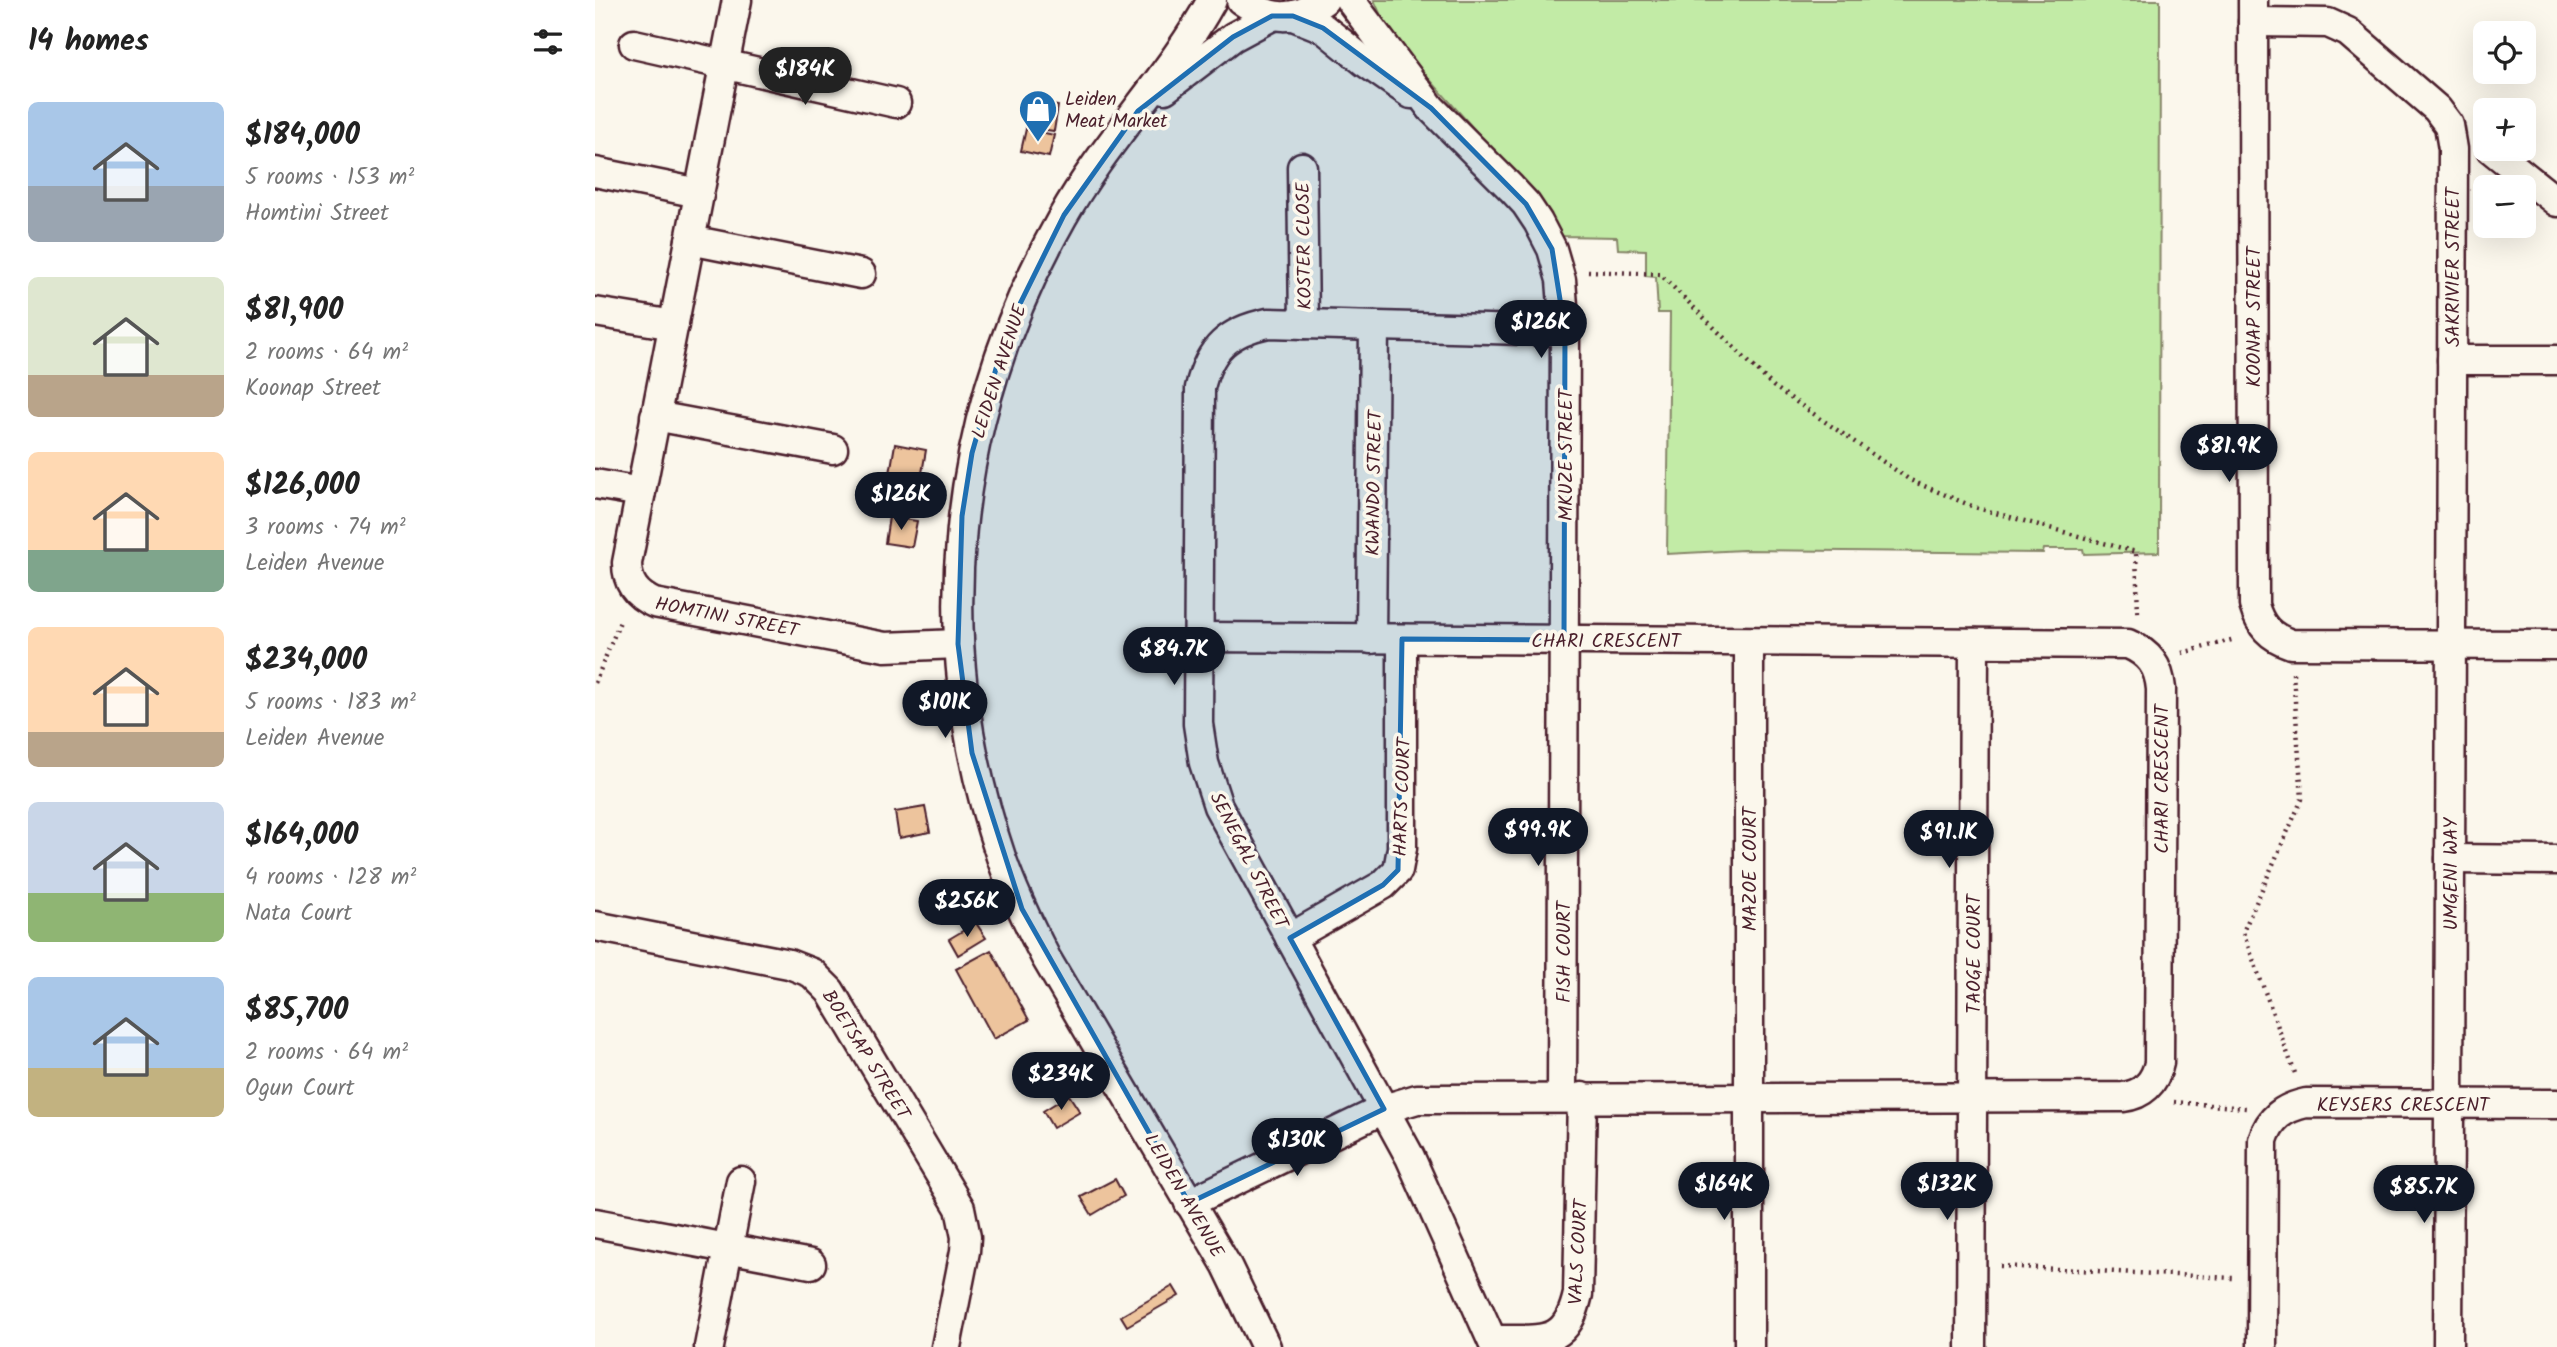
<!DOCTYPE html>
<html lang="en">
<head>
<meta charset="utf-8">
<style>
  body { margin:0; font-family:Kalam,sans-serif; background:#f6f6f6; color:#222; height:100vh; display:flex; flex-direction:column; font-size:26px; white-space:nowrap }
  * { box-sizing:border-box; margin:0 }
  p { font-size:23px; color:#767676 }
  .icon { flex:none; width:38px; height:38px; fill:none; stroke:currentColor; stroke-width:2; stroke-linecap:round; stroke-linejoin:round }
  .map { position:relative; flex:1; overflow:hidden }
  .panel { display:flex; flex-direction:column; background:#fff; width:595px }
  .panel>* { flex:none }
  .controls { position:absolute; left:1878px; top:21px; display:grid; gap:14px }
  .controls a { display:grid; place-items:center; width:63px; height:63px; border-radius:10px; background:#fff; box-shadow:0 7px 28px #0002; font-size:35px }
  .price { position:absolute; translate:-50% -60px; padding:0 16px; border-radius:24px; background:#111827; color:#fff; font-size:23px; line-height:46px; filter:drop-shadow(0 2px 4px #0008) }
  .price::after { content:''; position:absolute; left:50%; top:42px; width:21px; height:16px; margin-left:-10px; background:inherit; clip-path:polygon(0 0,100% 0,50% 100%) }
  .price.active { background:#222; color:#fff }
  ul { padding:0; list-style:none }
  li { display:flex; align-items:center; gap:21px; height:175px; padding:0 28px }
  li span { display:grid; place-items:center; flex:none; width:196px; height:140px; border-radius:10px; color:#555 }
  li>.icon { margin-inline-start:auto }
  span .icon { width:84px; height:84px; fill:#fffc; stroke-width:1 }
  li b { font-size:30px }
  h2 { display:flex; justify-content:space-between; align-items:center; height:84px; padding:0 28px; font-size:30px }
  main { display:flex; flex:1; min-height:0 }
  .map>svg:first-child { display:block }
  .green { fill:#c2eba6; stroke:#868568; stroke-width:2 }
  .building { fill:#edc49d; stroke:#4a1f2b; stroke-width:2 }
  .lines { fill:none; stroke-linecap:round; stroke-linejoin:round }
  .street-casing { stroke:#4a1f2b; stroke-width:33 }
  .path { stroke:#4a1f2b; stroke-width:4.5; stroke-dasharray:2 5; stroke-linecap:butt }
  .street { stroke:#fbf7ec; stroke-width:28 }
  .marked { fill:#1f6fb2; fill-opacity:0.2; stroke:#1f6fb2; stroke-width:5; stroke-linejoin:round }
  .labels { text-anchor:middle; stroke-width:7; stroke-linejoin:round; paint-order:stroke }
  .poi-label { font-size:19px; fill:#4a1f2b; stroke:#fbf7ec; text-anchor:start }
  .street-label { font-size:19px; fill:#4a1f2b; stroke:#fbf7ec }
</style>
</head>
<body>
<main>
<section class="panel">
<h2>14 homes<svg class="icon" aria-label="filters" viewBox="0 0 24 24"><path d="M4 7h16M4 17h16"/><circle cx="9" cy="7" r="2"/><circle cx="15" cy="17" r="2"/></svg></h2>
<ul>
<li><span style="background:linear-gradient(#a9c7e8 60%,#9aa5b1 0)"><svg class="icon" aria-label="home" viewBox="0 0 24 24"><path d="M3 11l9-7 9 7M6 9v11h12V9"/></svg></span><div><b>$184,000</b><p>5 rooms · 153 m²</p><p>Homtini Street</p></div></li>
<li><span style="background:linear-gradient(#dfe7d0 70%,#b9a48a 0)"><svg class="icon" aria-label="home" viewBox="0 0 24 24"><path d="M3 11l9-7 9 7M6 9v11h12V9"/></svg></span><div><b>$81,900</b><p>2 rooms · 64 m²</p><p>Koonap Street</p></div></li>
<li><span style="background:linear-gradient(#ffd9b3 70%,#7fa58c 0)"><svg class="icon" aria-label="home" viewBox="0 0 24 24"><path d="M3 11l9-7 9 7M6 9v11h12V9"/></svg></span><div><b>$126,000</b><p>3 rooms · 74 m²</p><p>Leiden Avenue</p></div></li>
<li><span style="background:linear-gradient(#ffd9b3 75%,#b9a48a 0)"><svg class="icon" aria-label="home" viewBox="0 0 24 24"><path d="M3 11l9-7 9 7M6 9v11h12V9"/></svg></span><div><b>$234,000</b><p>5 rooms · 183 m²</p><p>Leiden Avenue</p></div></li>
<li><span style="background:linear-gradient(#c9d6e8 65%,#8fb573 0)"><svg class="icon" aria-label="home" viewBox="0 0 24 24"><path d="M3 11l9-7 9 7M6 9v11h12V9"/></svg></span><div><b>$164,000</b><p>4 rooms · 128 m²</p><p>Nata Court</p></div></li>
<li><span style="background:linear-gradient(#a9c7e8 65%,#c2b280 0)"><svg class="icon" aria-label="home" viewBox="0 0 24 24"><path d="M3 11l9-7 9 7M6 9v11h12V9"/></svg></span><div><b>$85,700</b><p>2 rooms · 64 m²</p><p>Ogun Court</p></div></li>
</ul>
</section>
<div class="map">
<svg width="1962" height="1347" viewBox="0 0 1962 1347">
  <rect width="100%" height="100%" fill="#fbf7ec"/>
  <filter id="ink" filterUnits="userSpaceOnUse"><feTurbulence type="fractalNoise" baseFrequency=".0143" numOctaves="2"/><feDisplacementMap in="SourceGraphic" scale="14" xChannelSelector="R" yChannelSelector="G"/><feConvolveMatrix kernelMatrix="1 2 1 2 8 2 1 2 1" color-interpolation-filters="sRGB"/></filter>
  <g filter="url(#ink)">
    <polygon class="green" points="779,0 1565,0 1564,552 1489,554 1488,549 1449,549 1448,553 1148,550 1072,554 1075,313 1063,313 1061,277 1051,276 1051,250 1023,249 1022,237 966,236 932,188 802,43 791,27"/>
    <g class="building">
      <polygon points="434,101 463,106 459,131 431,127"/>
      <polygon points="431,129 459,135 454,157 426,151"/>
      <polygon points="300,444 331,450 322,502 291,497"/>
      <polygon points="294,517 322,521 317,547 290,543"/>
      <polygon points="330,807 335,832 304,838 300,812"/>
      <polygon points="381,923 391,938 363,955 354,939"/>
      <polygon points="396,950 434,1020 399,1039 361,969"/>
      <polygon points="474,1095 485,1112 458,1128 448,1111"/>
      <polygon points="520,1179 529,1196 497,1215 486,1197"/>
      <polygon points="578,1286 584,1296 532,1326 526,1316"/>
    </g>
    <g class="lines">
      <g class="street-casing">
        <g id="street">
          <path d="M142,0L32,563C32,583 41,595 59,603L290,647L363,644"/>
          <path d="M617,0C574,78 510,141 467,218C355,417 332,640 406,857C418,892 434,925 451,958L632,1266L671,1347"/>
          <path d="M646,0C675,21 700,22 729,0"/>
          <polyline points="755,0 836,108 916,188 931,204 943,222 957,249 966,280 970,331 967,1097"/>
          <path d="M1658,0L1659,605C1665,626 1675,637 1696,644L1962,645"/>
          <polyline points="698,16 728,28 770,62 816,94"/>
          <polyline points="1658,22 1733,23 1753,32 1842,109 1854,125 1858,149 1853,1347"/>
          <polyline points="39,44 301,103"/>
          <polyline points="570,89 638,37 677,16"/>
          <polyline points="1896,149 1962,202"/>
          <polyline points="707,167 709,324"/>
          <polyline points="0,172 104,193"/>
          <polyline points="95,240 266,274"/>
          <polyline points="0,312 79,325"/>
          <polyline points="1857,360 1962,360"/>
          <polyline points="60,416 238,449"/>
          <polyline points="0,484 46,492"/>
          <polyline points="776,639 779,326"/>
          <polyline points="1855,859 1962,860"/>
          <polyline points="0,926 194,964 217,973 235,991 365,1208 371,1237 370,1251 351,1347"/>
          <polyline points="695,938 788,885 803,870 807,848 807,639"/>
          <path d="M594,1203L789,1109L822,1099L1528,1097C1547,1095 1560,1083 1564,1063L1566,689C1564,666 1554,653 1533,644L604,637"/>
          <polyline points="0,1223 216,1264"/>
          <path d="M898,1340C948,1339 971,1347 983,1294L987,1097"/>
          <polyline points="114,1347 146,1181"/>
          <path d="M900,1347L815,1157L623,806L609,763L603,724L605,388C614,348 634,331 673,323L970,331"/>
          <polyline points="1154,1347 1154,642"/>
          <polyline points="1376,1347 1379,643"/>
          <path d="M1667,1347L1668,1140C1675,1118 1688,1108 1711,1103L1962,1104"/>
        </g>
      </g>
      <g class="path">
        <polyline points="993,271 1065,274 1178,386 1315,480 1379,507 1541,552 1543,615"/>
        <polyline points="1587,653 1640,639"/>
        <polyline points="1698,673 1707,799 1648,932 1701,1076"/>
        <polyline points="0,683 26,619"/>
        <polyline points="1579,1102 1651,1108"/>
        <polyline points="1405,1266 1638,1278"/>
      </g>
      <use href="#street" class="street"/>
    </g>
  </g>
  <path class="marked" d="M677,16H698L728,28L836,108L931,204L957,249L970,331L969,640L807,639L803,870L788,885L695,938L789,1109L594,1203L427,909L377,753L363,644L367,516L377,453L412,330L469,215L543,111L638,37Z"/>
  <defs>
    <g id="shop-pin" transform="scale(2.0125)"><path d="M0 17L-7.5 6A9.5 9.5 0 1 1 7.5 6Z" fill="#1f6fb2" stroke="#fbf7ec"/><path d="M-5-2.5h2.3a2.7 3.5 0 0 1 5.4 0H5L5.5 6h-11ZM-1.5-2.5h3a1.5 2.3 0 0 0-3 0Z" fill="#fff"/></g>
  </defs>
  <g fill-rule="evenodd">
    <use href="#shop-pin" x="443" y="109"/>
  </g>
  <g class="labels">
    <g class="poi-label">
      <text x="470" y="105">Leiden<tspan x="470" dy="22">Meat Market</tspan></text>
    </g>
    <g class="street-label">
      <text transform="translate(708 246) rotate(-91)" y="7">KOSTER CLOSE</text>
      <text transform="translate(1857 267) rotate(-90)" y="7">SAKRIVIER STREET</text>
      <text transform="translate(1658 317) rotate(-90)" y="7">KOONAP STREET</text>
      <text transform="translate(403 371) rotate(-72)" y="7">LEIDEN AVENUE</text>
      <text transform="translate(970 455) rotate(-90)" y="7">MKUZE STREET</text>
      <text transform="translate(778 483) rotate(-89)" y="7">KWANDO STREET</text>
      <text transform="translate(132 616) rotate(11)" y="7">HOMTINI STREET</text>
      <text x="1011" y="647">CHARI CRESCENT</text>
      <text transform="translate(1566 779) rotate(-90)" y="7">CHARI CRESCENT</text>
      <text transform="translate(806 797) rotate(-88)" y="7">HARTS COURT</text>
      <text transform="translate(655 860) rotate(63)" y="7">SENEGAL STREET</text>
      <text transform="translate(1154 869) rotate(-90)" y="7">MAZOE COURT</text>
      <text transform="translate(1855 874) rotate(-90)" y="7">UMGENI WAY</text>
      <text transform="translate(968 952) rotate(-90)" y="7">FISH COURT</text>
      <text transform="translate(1378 954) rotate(-90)" y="7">TAOGE COURT</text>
      <text transform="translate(272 1054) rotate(58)" y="7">BOETSAP STREET</text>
      <text x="1808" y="1111">KEYSERS CRESCENT</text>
      <text transform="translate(590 1195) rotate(60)" y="7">LEIDEN AVENUE</text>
      <text transform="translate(982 1252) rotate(-87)" y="7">VALS COURT</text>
    </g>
  </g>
</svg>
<div class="controls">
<a><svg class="icon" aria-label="locate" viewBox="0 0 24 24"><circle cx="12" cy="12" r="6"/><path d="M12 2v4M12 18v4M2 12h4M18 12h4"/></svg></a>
<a>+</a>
<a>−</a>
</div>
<b class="price active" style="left:210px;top:107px">$184K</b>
<b class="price" style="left:946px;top:360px">$126K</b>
<b class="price" style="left:1634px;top:484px">$81.9K</b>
<b class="price" style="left:306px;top:532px">$126K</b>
<b class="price" style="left:579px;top:687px">$84.7K</b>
<b class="price" style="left:350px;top:740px">$101K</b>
<b class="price" style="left:943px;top:868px">$99.9K</b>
<b class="price" style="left:1354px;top:870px">$91.1K</b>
<b class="price" style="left:372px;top:939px">$256K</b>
<b class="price" style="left:466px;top:1112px">$234K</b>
<b class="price" style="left:702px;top:1178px">$130K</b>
<b class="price" style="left:1129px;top:1222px">$164K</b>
<b class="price" style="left:1352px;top:1222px">$132K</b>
<b class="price" style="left:1829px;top:1225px">$85.7K</b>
</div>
</main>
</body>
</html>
